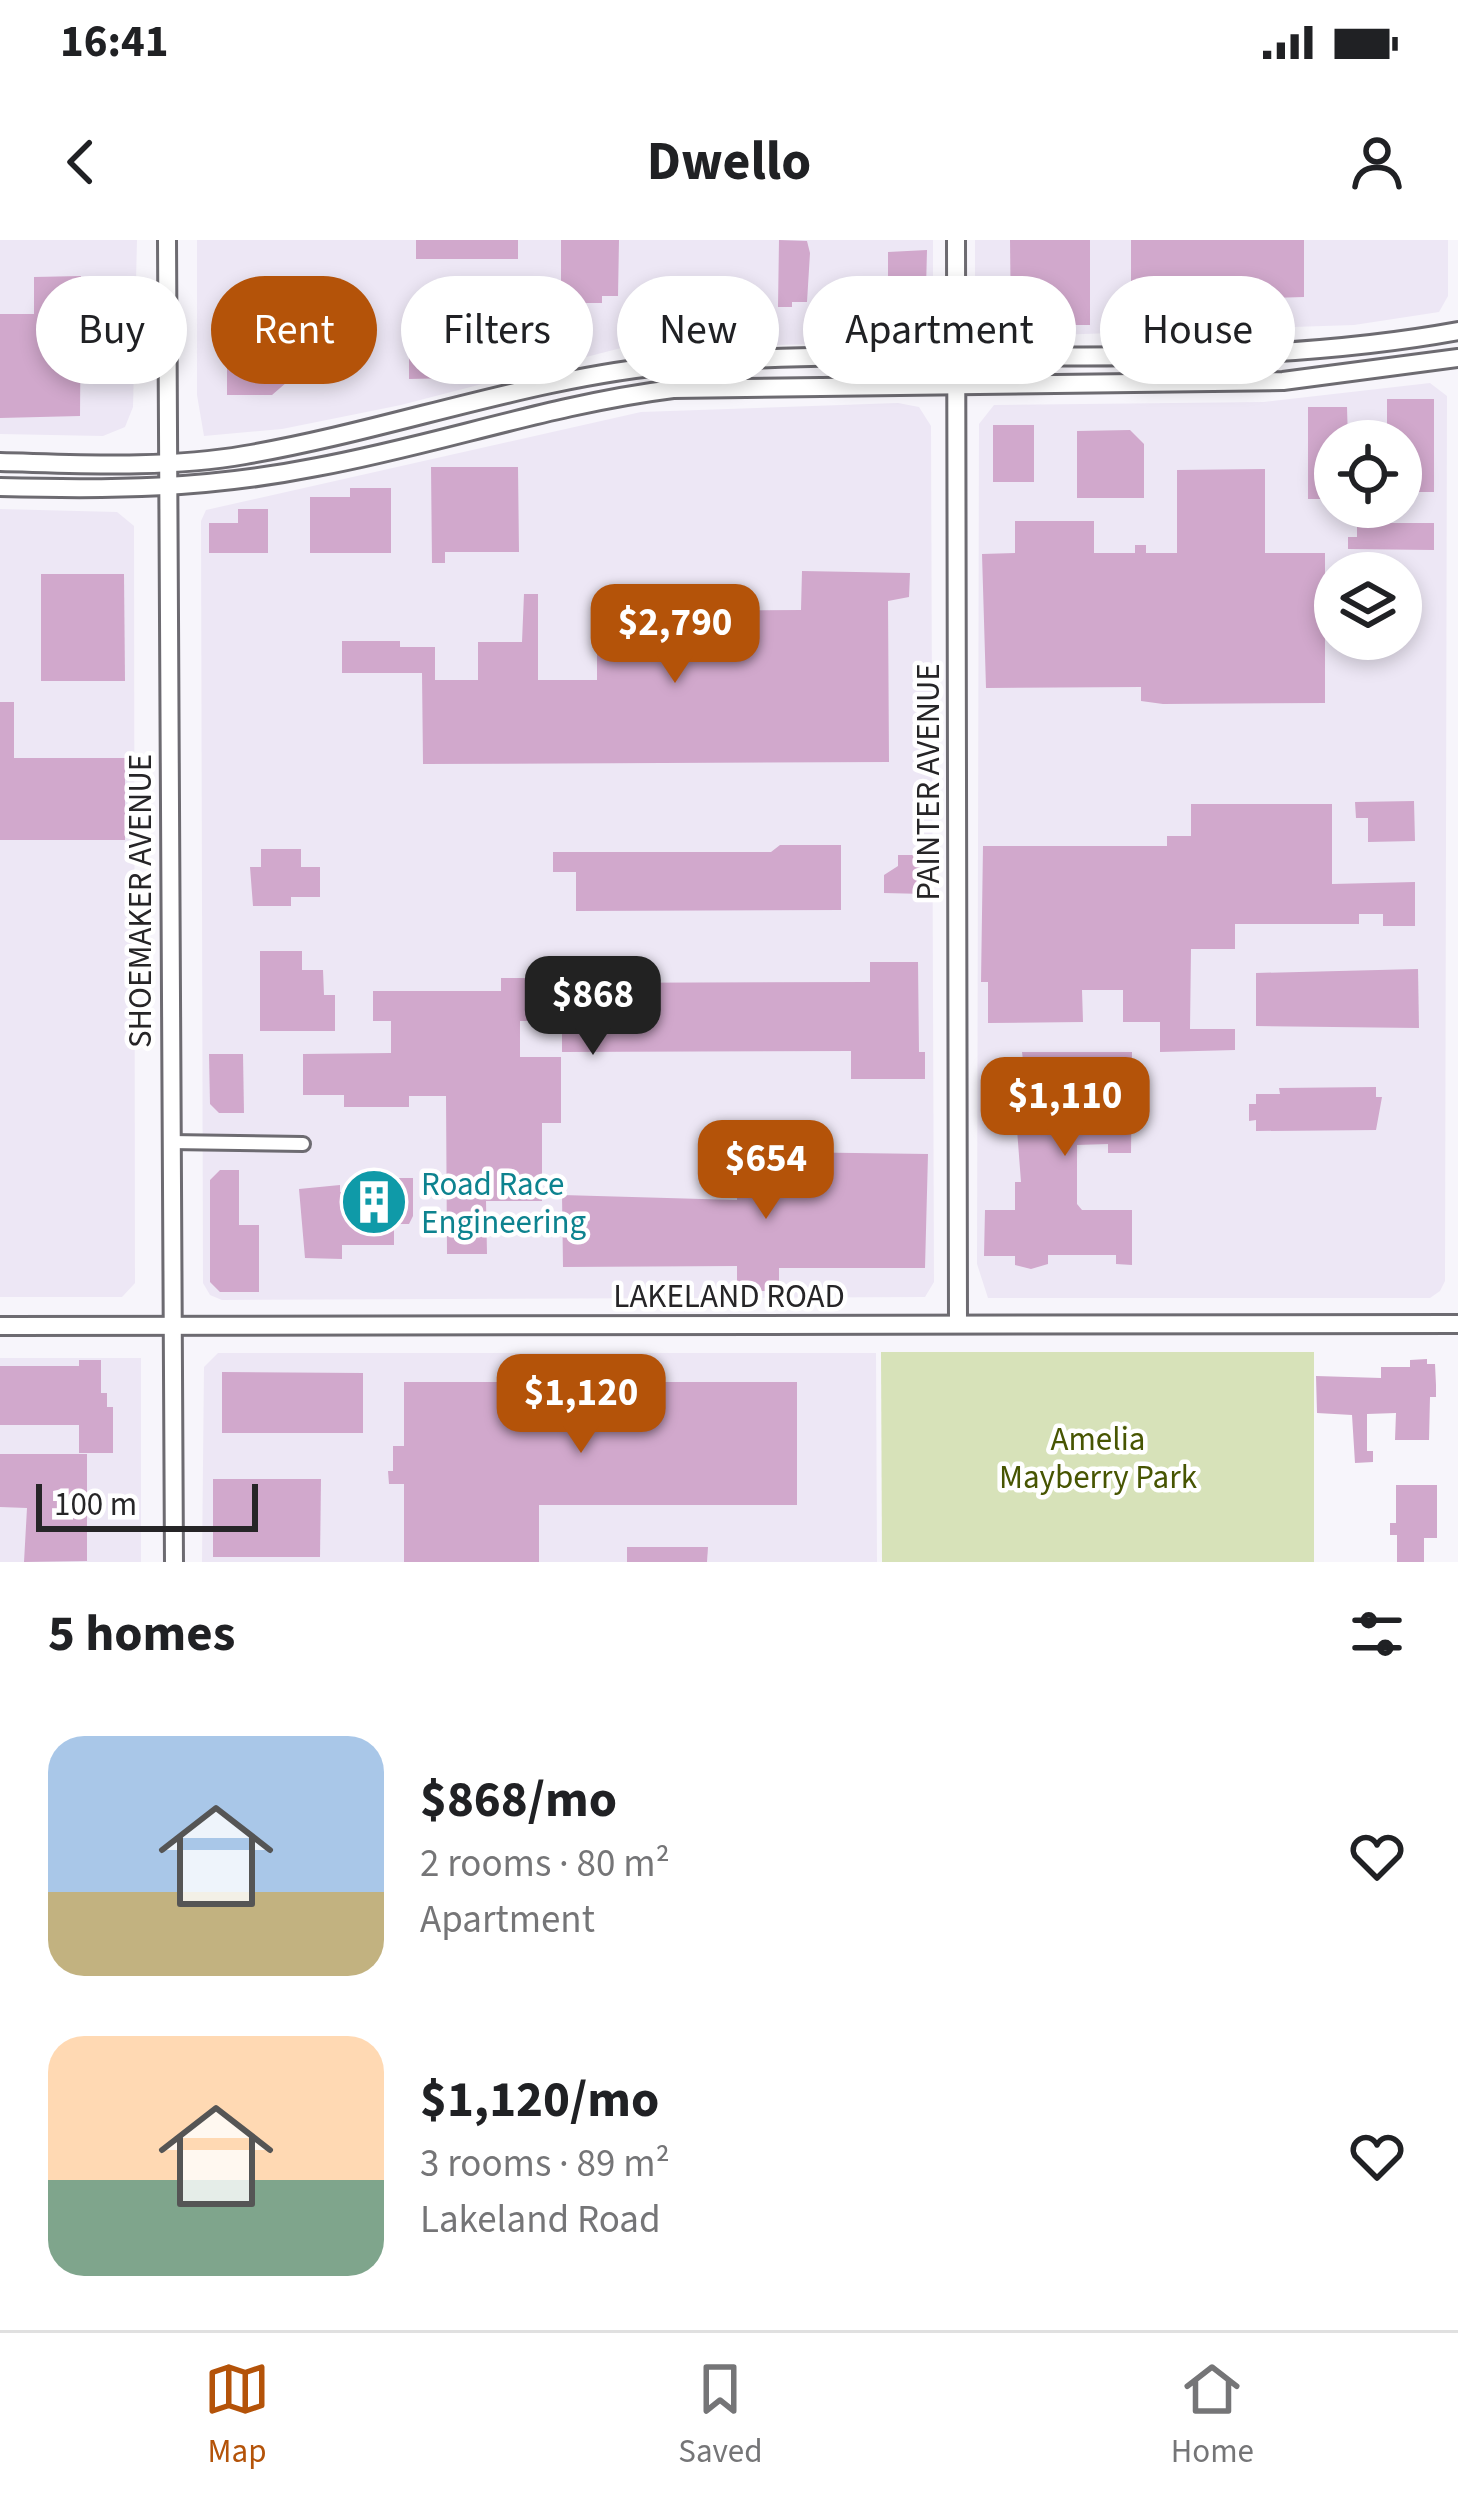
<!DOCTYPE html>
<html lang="en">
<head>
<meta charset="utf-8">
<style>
  body { margin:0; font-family:"Source Sans 3",sans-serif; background:#f6f6f6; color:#202124; height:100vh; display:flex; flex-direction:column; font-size:45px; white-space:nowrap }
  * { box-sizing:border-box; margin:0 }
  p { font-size:39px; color:#757577 }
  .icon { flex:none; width:66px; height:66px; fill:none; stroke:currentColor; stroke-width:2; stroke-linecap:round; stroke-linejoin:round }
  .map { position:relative; height:1322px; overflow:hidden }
  .side { display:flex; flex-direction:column; background:#fff; flex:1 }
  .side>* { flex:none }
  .guide { position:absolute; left:36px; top:36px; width:1386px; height:108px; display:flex; gap:24px }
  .controls { position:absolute; left:1314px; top:180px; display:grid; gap:24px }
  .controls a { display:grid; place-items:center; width:108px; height:108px; border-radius:50%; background:#fff; box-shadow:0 6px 18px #0003; font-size:60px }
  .scale { position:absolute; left:36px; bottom:30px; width:222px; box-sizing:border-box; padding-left:12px; border:6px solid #262527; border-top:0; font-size:33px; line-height:42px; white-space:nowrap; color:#262527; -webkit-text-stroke:9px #fff; paint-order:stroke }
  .price { position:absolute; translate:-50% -102px; padding:0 27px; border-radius:24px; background:#b45309; color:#fff; font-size:39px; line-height:78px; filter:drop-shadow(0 3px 6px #0008) }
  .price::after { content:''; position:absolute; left:50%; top:72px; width:36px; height:27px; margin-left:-18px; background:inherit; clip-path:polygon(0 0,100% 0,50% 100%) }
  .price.current { background:#222; color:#fff }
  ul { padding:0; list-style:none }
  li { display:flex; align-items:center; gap:36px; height:300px; padding:0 48px }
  li span { display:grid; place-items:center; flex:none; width:336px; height:240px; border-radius:36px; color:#555 }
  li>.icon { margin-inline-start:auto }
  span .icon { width:144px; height:144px; fill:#fffc; stroke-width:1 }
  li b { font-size:51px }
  h2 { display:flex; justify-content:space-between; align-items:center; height:144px; padding:0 48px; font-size:51px }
  .tag { padding:0 42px; border-radius:54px; background:#fff; box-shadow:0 6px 18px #0003; font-size:42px; line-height:108px }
  .tag.current { background:#b45309; color:#fff }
  .status { display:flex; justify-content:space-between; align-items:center; height:84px; padding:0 60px; background:#fff; direction:ltr }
  .status svg { height:33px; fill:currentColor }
  header { display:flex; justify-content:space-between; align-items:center; height:156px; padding:0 48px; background:#fff; font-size:54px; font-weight:700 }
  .menu { display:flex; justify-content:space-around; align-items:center; height:168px; border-top:3px solid #e0e0e0; background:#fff; font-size:33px; color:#757577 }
  .menu a { display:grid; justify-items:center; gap:6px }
  .menu .current { color:#b45309 }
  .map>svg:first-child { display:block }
  .built { fill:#ede7f5; fill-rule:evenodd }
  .green { fill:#d7e2b9 }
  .building { fill:#d1a8cc }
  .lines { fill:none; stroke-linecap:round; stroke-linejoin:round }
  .street-casing { stroke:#6d6b71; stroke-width:18 }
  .secondary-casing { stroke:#6d6b71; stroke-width:22 }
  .street { stroke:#fff; stroke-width:12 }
  .secondary { stroke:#fff; stroke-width:16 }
  .labels { text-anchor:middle; stroke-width:9; stroke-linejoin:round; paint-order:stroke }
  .street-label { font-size:33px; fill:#262527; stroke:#fff }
  .culture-label { font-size:33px; fill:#0d838f; stroke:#fff; text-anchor:start }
  .park-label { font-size:33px; fill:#475502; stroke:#fff }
</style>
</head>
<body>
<div class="status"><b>16:41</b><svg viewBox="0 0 49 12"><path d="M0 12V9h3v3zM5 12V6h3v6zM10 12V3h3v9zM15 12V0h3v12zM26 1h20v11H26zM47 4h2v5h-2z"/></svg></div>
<header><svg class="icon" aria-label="back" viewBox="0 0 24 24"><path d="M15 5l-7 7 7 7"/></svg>Dwello<svg class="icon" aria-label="person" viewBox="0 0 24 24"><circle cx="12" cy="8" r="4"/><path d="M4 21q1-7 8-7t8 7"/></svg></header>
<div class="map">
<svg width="1458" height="1322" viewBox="0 0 1458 1322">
  <rect width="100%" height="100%" fill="#f7f5fb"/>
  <g class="built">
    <polygon points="0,0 137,0 133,167 125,187 103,196 0,194"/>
    <polygon points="197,0 933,0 933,90 916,102 621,108 401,165 282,189 204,196 197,155"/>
    <polygon points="975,0 1448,0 1448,56 1439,72 1354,85 995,97 981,90 975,77"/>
    <path d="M1430,143L1447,156L1445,1041L1440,1051L1430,1058H988L977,1024L979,184L994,165L1264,162ZM1335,201H1401V267H1335ZM1335,333H1401V399H1335Z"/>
    <polygon points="898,163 919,167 931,186 934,1042 925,1057 222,1060 210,1055 203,1043 201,281 206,270 641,172"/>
    <polygon points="0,269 117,272 134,286 135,1043 122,1057 0,1057"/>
    <polygon points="218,1113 876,1113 877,1322 202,1322 204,1127"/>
    <rect x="0" y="1118" width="141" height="204"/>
  </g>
  <polygon class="green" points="881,1112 1314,1112 1314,1322 882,1322"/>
  <g class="building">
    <rect x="416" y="0" width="102" height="19"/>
    <polygon points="561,0 619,0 618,56 602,56 602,63 561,63"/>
    <polygon points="779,0 807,1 810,13 807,62 792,62 792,67 778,67"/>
    <polygon points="1010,0 1090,0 1090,85 1011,85"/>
    <polygon points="1131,0 1304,0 1304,57 1174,61 1174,76 1131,76"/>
    <polygon points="927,10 925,87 844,92 844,62 875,62 875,37 888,37 888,12"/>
    <polygon points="81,36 80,176 0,178 0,74 34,74 34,37"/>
    <polygon points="310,45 310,64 349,64 349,126 333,142 287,142 272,155 227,155 227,64 269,64 269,46"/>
    <polygon points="409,64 487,64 487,128 454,128 454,138 409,139"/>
    <polygon points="1387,159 1434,159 1434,252 1401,252 1401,201 1387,201"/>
    <polygon points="1308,167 1347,167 1348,201 1335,201 1335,259 1308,259"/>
    <rect x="993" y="185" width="41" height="57"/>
    <polygon points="1130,190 1144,204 1144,258 1077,258 1077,191"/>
    <polygon points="431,227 518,227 519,312 445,312 445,323 432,323"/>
    <polygon points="1265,229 1265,313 1325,313 1325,463 1163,464 1141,461 1141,447 986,448 982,314 1015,313 1015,281 1094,281 1094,313 1135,313 1135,305 1146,305 1146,313 1177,313 1177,230"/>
    <polygon points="350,248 391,248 391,313 310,313 310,257 350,257"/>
    <polygon points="238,269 268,269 268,313 209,313 209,283 238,283"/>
    <polygon points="1367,283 1434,283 1434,310 1348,309 1348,297 1357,297 1357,284"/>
    <polygon points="802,331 910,333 909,357 888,361 889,522 423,524 422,433 342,433 342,401 400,401 400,407 435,407 435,440 478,440 478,402 522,402 524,354 538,354 538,440 597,440 597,371 801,370"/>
    <polygon points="41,334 124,334 125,441 41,441"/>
    <polygon points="0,462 14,462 14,518 125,518 125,600 0,600"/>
    <polygon points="1414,561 1415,601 1368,602 1368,578 1356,578 1355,562"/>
    <polygon points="1191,564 1332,564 1332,644 1415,642 1415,686 1383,686 1383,674 1359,674 1359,684 1235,684 1235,709 1191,709 1190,789 1235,789 1235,810 1160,812 1160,782 1123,782 1123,750 1082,750 1083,782 988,783 988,742 981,742 983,606 1167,606 1167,596 1191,596"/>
    <polygon points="780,605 841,605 841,670 576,671 576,632 553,632 553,612 771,612"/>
    <polygon points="261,609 301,609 301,627 320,627 320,657 291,657 291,666 253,666 250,627 261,627"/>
    <polygon points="898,615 926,615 925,654 884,653 884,635 898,626"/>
    <polygon points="260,711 302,711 302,730 323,730 324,755 335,755 335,791 260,791"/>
    <polygon points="870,722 918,722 919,812 925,812 925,839 851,839 851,811 562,812 562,781 520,781 520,817 561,817 561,883 542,883 542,961 486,961 487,1014 447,1014 446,856 409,856 409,867 344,867 344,855 303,855 303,814 391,813 391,781 373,781 373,751 501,751 501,738 533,738 533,751 562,751 562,743 870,742"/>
    <polygon points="1418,729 1419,788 1256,786 1256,733"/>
    <polygon points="1022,812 1132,812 1131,913 1108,913 1108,904 1077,905 1077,964 1082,970 1132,970 1132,1025 1116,1024 1116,1015 1048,1015 1048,1024 1031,1029 1015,1025 1015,1016 984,1016 985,970 1015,970 1015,942 1021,942 1015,863 1028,863"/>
    <polygon points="209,814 243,814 244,873 219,873 210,864"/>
    <polygon points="1376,847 1376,857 1382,857 1376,890 1256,891 1256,880 1249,881 1249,864 1256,864 1256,854 1280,854 1279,848"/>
    <polygon points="782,912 928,914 925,1028 779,1028 779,1051 737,1051 737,1026 563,1027 562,955 737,960 737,939 782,939"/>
    <polygon points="220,930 239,930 239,985 259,985 259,1052 220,1052 210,1042 210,940"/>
    <polygon points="366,938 413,938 413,976 409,984 394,984 394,1005 342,1005 342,1019 305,1018 299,949 340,945 340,952 366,952"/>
    <polygon points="1427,1119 1427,1124 1435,1124 1436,1145 1436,1157 1430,1157 1429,1200 1395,1200 1396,1173 1367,1174 1367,1211 1373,1211 1373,1222 1355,1223 1352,1175 1317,1173 1316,1136 1381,1138 1381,1127 1410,1127 1410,1120"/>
    <polygon points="79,1120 101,1120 101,1153 107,1153 107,1167 113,1167 113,1213 79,1213 79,1185 0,1185 0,1126 79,1126"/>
    <polygon points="222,1132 363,1133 363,1193 222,1193"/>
    <polygon points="404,1142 797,1142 797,1265 539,1265 539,1322 404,1322 404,1244 389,1244 388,1231 393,1231 393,1206 404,1206"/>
    <polygon points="0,1214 87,1214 87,1321 24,1322 27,1268 0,1267"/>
    <polygon points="213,1239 321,1239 320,1317 213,1317"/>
    <polygon points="1396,1245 1437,1245 1437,1298 1424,1298 1424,1322 1397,1322 1397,1295 1390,1295 1390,1283 1396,1283"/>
    <polygon points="627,1307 708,1307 707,1322 627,1322"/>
  </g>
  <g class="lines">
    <g class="street-casing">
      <polyline id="street" points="170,902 303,904"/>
    </g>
    <g class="secondary-casing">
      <g id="secondary">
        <polyline points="167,0 174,1322"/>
        <polyline points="956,0 958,1084"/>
        <path d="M0,222C81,224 164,229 245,215C391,190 531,137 679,124C938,101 1201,138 1458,91"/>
        <path d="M0,247C113,250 206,249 317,227C437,205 552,164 673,149L1283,141L1458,118"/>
        <polyline points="0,1086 1458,1084"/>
      </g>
    </g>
    <use href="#street" class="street"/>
    <use href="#secondary" class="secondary"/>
  </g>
  <defs>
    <g id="building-disc" transform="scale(3.45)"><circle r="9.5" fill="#0f9aa8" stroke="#fff"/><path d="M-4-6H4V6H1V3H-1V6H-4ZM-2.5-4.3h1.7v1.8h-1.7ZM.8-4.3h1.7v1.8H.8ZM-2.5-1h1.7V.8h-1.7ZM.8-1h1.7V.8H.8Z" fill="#fff"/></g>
  </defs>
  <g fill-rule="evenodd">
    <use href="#building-disc" x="374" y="962"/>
  </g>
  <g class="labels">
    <g class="street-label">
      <text transform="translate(927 542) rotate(-90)" y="12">PAINTER AVENUE</text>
      <text transform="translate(139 661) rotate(-90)" y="12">SHOEMAKER AVENUE</text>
      <text x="729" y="1067">LAKELAND ROAD</text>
    </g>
    <g class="culture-label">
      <text x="421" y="955">Road Race<tspan x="421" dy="38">Engineering</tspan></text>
    </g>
    <g class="park-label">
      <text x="1098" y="1210">Amelia<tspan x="1098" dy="38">Mayberry Park</tspan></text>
    </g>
  </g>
</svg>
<div class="controls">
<a><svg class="icon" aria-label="locate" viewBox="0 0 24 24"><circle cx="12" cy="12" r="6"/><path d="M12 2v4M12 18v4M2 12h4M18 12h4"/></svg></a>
<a><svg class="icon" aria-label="layers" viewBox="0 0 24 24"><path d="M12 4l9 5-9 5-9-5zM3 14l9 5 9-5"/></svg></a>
</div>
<div class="scale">100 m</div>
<b class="price" style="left:675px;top:446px">$2,790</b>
<b class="price current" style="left:593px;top:818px">$868</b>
<b class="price" style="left:1065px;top:919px">$1,110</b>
<b class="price" style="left:766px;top:982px">$654</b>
<b class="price" style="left:581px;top:1216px">$1,120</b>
<div class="guide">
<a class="tag">Buy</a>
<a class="tag current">Rent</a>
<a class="tag">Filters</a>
<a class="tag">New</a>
<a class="tag">Apartment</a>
<a class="tag">House</a>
</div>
</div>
<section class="side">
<h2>5 homes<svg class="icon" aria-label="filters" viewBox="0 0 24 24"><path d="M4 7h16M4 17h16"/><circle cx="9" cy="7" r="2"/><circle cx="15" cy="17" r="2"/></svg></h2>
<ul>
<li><span style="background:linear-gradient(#a9c7e8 65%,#c2b280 0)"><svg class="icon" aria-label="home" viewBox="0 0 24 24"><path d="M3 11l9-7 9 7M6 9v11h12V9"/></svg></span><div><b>$868/mo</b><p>2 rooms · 80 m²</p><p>Apartment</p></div><svg class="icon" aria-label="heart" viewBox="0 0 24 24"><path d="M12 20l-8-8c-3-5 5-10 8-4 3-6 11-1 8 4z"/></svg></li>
<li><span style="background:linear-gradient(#ffd9b3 60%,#7fa58c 0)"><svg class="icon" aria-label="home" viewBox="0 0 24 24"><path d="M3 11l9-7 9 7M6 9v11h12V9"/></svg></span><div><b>$1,120/mo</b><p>3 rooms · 89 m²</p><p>Lakeland Road</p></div><svg class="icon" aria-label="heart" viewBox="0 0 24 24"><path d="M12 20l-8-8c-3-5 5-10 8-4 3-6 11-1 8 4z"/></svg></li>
</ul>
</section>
<nav class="menu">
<a class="current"><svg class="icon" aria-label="map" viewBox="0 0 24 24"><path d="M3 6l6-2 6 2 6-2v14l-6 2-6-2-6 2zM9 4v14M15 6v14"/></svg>Map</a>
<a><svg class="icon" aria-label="saved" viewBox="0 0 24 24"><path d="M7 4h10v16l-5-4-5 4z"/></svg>Saved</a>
<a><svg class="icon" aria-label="home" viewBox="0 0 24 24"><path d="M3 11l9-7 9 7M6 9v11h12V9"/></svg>Home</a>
</nav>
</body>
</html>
